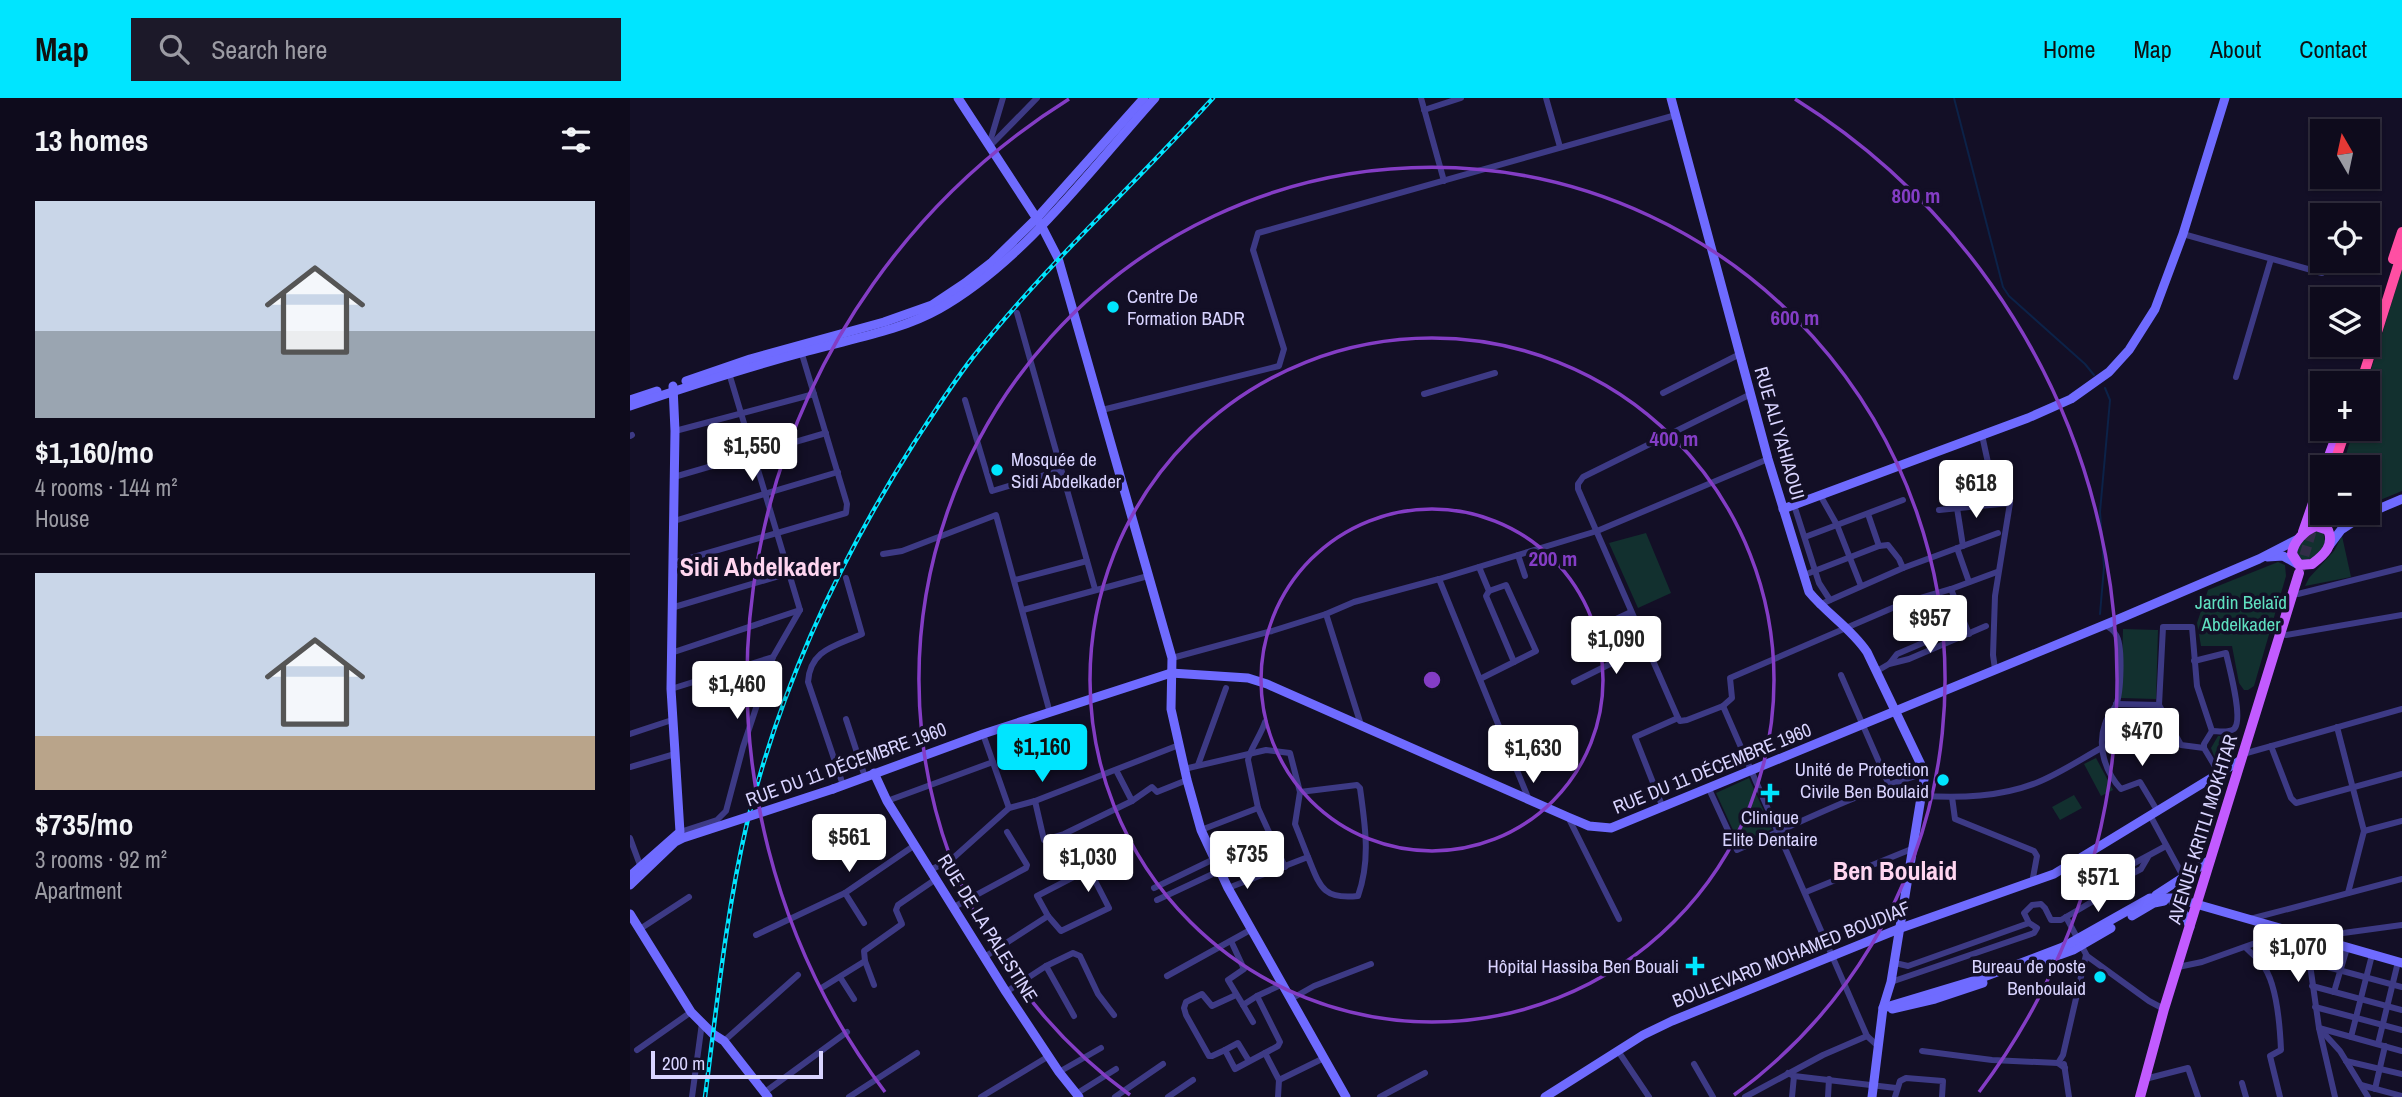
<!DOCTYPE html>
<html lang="en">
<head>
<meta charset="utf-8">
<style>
  body { margin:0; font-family:"Archivo Narrow",sans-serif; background:#1c1929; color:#f1f3f6; height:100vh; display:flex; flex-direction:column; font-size:26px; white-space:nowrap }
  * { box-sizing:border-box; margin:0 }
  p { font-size:23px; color:#9b9ba3 }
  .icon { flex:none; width:38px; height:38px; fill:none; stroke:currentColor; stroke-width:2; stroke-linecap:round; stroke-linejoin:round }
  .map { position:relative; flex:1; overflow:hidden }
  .drawer { display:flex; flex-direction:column; background:#0e0b1c; width:630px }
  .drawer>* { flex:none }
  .needle { width:46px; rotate:351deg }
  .fabs { position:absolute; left:1680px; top:21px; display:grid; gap:14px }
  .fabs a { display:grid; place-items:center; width:70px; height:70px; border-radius:0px; background:#0e0b1c; box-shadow:0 2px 5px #0004,0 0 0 2px #2e2b3b; font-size:35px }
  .scale { position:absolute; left:21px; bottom:18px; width:172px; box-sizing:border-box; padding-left:7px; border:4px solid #d9d4ff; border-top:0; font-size:19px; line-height:24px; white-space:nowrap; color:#d9d4ff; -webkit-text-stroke:5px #130f26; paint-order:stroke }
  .price { position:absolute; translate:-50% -60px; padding:0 16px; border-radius:7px; background:#fff; color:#222; font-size:23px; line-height:46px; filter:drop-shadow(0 2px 4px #0008) }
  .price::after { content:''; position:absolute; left:50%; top:42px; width:21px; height:16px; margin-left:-10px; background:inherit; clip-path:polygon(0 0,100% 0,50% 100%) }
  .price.current { background:#00e5ff; color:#111 }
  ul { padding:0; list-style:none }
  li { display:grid; align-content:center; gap:14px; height:371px; padding:0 35px }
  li+li { border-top:2px solid #2e2b3b }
  li span { display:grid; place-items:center; height:217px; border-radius:0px; color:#555 }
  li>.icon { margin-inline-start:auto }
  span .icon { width:126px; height:126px; fill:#fffc; stroke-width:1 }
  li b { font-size:30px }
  h2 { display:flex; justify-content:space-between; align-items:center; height:84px; padding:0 35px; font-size:30px }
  header { display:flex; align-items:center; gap:42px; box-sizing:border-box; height:98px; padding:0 35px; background:#00e5ff; color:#111 }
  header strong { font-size:33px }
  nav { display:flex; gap:38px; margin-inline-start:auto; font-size:24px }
  .search { width:490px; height:63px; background:#1c1929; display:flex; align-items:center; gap:18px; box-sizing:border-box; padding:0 24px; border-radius:0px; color:#9b9ba3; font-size:26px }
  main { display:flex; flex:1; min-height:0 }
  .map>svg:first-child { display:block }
  .green { fill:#12302f }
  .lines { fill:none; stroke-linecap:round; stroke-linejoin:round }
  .stream { stroke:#0c2248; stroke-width:2 }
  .primary-tunnel { stroke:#312d47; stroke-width:10; stroke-dasharray:10 5; stroke-linecap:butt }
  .street { stroke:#3d3a85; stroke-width:6 }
  .secondary { stroke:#6f6bff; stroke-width:9 }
  .primary { stroke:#c25bff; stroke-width:10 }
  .highway { stroke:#ff4fa3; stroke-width:10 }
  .rail-casing { stroke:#00e5ff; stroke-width:4.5 }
  .rail { stroke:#130f26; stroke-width:2; stroke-dasharray:5; stroke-linecap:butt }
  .secondary-bridge { stroke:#6f6bff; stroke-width:9 }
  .ring { fill:none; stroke:#843dc5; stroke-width:3.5 }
  .poi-dot { fill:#00e5ff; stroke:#130f26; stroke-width:2.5 }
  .labels { text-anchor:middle; stroke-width:7; stroke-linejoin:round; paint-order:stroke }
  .poi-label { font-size:19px; fill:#d9d4ff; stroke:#130f26; text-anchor:end }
  .street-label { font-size:19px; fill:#d9d4ff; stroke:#130f26 }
  .park-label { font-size:19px; fill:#5fe0c0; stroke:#130f26 }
  .district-label { font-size:26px; font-weight:bold; fill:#ffd6f0; stroke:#130f26 }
  .centre { fill:#843dc5; stroke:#130f26; stroke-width:3.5 }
  .ring-label { font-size:21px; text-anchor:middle; font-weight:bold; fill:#843dc5; stroke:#130f26; stroke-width:7; stroke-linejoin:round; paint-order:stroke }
</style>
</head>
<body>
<header>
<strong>Map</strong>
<div class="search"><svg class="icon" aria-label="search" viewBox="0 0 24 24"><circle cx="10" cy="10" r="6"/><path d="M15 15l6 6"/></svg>Search here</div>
<nav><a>Home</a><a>Map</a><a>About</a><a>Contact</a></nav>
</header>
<main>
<section class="drawer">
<h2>13 homes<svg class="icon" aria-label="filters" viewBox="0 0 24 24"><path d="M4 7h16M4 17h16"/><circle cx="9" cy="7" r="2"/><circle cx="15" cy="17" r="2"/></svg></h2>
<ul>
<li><span style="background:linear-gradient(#c9d6e8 60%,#9aa5b1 0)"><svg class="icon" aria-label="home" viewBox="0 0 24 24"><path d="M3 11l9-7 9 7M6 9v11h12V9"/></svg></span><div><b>$1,160/mo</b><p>4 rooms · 144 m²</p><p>House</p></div></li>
<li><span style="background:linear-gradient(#c9d6e8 75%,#b9a48a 0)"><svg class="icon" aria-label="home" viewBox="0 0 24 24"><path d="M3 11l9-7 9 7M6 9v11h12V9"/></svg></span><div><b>$735/mo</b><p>3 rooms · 92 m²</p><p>Apartment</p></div></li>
</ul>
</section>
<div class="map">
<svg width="1772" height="999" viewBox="0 0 1772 999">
  <rect width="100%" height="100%" fill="#130f26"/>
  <g class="green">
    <polygon points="1772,171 1772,393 1738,407 1738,369 1712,369 1724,331 1738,331 1737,285"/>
    <polygon points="1682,431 1693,434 1696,446 1681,463 1668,462 1665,450"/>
    <polygon points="1016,435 1041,495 1008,510 979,445"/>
    <polygon points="1712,438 1721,479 1675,488 1679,480 1704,453"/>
    <polygon points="1648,464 1655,467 1656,478 1624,588 1618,592 1614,592 1609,585 1602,548 1571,548 1567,525 1578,492"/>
    <polygon points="1493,531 1528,532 1526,601 1491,600"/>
    <path d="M1588,638H1606C1604,651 1606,662 1592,668L1586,663L1581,650Z"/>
    <polygon points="1466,660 1483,692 1471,698 1454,666"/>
    <polygon points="1119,680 1142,731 1109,745 1086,695"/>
    <polygon points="1444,697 1452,710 1430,722 1422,709"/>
  </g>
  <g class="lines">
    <g class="stream">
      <polyline points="1324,0 1373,189 1379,198 1455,266 1464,277"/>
      <polyline points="1470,516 1474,469 1470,414 1480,302 1475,290"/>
    </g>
    <polyline class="primary-tunnel" points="1670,472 1688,412"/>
    <g class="street">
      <polyline points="791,0 814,83"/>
      <polyline points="916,0 930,49"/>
      <polyline points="794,12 831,0"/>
      <polyline points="359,47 373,0"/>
      <polyline points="359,49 407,0"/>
      <polyline points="1553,136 1692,175"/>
      <polyline points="387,215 465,491"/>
      <polyline points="1606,279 1641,161"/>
      <polyline points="1033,295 1110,256"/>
      <polyline points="794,296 865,275"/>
      <polyline points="1121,296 953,379 948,386 948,391 1048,620 1050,623 1057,622 1093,608 1237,938 1249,949"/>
      <polyline points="335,302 362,393 431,372"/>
      <polyline points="472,312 649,268 654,251 623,152 628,135 1046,17"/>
      <polyline points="45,333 184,296"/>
      <polyline points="1352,337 1360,374 1377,377 1380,405 1365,498 1363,557 1365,571"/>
      <polyline points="0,338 2,337"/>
      <polyline points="44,379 196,335"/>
      <polyline points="1190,397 1207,427 1231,488"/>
      <polyline points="1164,407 1189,485 1200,502"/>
      <polyline points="1327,410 1333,448"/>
      <polyline points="1309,412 1380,405"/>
      <polyline points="1238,416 1249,448"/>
      <polyline points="44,423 208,374"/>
      <polyline points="1175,439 1273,402"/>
      <polyline points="1327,450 1339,484"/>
      <polyline points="253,456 272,453 366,417 420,615"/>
      <polyline points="888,457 895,478"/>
      <polyline points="43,465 216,415 217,406 171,253"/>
      <polyline points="849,469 859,493 856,498 884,564 850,581"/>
      <polyline points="1174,477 1249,448 1258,447 1269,461 1273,470"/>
      <polyline points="809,481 899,702"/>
      <polyline points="385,482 457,463"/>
      <polyline points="1321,491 1339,536"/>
      <polyline points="859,493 876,487 906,553 884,564"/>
      <polyline points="1668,496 1772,470"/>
      <polyline points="1189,507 1273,470 1368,435"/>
      <polyline points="41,510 159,475"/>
      <polyline points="393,512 518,478"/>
      <polyline points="696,516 731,627"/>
      <path d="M1474,527C1479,529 1484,532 1486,537C1493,547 1491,595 1486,607C1483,613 1477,619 1475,626C1467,648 1475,674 1491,691L1510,684L1528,714"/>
      <polyline points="947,531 950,536 954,536 1001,514"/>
      <polyline points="1656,537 1772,517"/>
      <polyline points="41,555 170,512 99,275"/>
      <polyline points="542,560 642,533 696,516 724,504 809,481 967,433 1138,361"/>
      <path d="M1564,563L1596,555C1599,569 1614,622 1604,631C1599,635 1588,633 1582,633L1574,646V650"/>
      <polyline points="1260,565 1267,556 1328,530"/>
      <polyline points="1247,573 1259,566 1279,561 1356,528"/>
      <polyline points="1211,577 1259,687"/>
      <polyline points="944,584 1016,548"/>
      <polyline points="41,591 143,559"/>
      <polyline points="1486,606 1529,607 1551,647 1574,650 1589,675"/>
      <polyline points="1529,607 1533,529 1562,529 1567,588 1582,633"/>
      <polyline points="1093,608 1102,600 1100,580 1274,505 1321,491 1367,474"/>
      <polyline points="216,621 235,679"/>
      <path d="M635,624C632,635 618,655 618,662L628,710L655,769"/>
      <polyline points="1707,629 1734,733 1718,795"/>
      <polyline points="0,636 42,622"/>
      <polyline points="353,636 379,710"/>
      <polyline points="1641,648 1661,700 1666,705 1772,676"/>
      <polyline points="1613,656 1772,611"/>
      <polyline points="568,667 596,590"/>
      <polyline points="0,669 45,656"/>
      <polyline points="554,671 636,652 660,655 670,694 665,726 678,759"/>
      <path d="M213,687L178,584C180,551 206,548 232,536L216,480"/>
      <path d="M1079,691L1107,752C1169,725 1230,694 1295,675"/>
      <path d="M1293,698C1331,700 1370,699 1406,685C1429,676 1451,661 1473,649"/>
      <polyline points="1322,699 1325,721 1404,753 1407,758 1402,785"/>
      <polyline points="257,703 363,664"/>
      <polyline points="405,703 414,742 434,736 502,703 486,672"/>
      <polyline points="502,703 522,689 527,694 557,682"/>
      <polyline points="1033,710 1005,639 1048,620"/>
      <polyline points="938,719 989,821"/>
      <polyline points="1521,719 1554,780"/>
      <polyline points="571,732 628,710"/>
      <polyline points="1734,733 1772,723"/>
      <polyline points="50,734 87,722 96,713 113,649 143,559 170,512"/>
      <polyline points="0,740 10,767"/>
      <polyline points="1476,761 1484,776 1536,748"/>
      <polygon points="459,771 479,810 431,833 418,818 407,798"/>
      <polyline points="300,772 321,762 379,710 405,703 549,647"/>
      <polyline points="1484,776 1490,782 1511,771 1518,759"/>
      <polyline points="524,790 584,761"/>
      <path d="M598,790L678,759C690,788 692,802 728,798C741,761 735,727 730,690L727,687L670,694"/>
      <polyline points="1176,794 1284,750"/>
      <polyline points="527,802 589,773"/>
      <polyline points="324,809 396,770 397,767 377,734"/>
      <polyline points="1436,819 1457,858 1519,903 1534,911"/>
      <polyline points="1620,821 1772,781"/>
      <polyline points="234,825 215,795 285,747"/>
      <polyline points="10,831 59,799"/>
      <polyline points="126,837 215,795"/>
      <polyline points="1676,838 1689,930 1710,953 1738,999"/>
      <polyline points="1684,839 1772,827"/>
      <polyline points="601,843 614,871 598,882 613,907 627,898"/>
      <path d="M1616,850C1621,855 1628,860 1632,866C1647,884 1650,929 1651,952L1640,958L1650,999"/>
      <polyline points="356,858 418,818"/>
      <polyline points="235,863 244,887"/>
      <polyline points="1679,864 1772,889"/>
      <polyline points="1265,865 1278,868 1399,825 1394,815 1402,807 1411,806 1415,810 1421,822 1431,822 1487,789"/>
      <polyline points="416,868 443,855 450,858 468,896 484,917"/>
      <polyline points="1548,869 1572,864 1659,833"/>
      <polyline points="537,878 622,831"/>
      <polyline points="210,879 224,901"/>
      <polyline points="1261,884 1404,835 1407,830 1399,825"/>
      <polyline points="653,886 627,898 650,944 648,948 635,955 649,982 694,960"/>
      <polyline points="1682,888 1772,912"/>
      <polyline points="193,889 235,863 234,853 272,826 266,812 268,807 306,781"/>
      <polyline points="376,894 416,868 444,918"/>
      <polyline points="1704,894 1717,850"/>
      <polyline points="606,897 582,908 572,896 556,904 554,910 556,917 579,958 582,958 595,952 605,971 635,955"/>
      <polyline points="661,901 684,888 741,866"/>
      <polyline points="613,907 623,924"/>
      <polyline points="1685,909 1772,932"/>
      <polyline points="1721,939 1742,857"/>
      <polyline points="94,943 168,877"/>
      <polyline points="1748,946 1768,864"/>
      <polyline points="7,952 61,914"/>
      <polyline points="595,952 608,945 619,963"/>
      <polyline points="988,953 1019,999"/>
      <polyline points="1292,953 1362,962 1428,965 1435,970"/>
      <polyline points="1716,963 1772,976"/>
      <polyline points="1428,965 1433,957 1456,857"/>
      <polyline points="1064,966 1083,999"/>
      <polyline points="1434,966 1439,999"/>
      <polyline points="429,974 471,950"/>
      <polyline points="1158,975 1164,978 1266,990"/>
      <polyline points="1515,981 1558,970 1568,999"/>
      <polyline points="1612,985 1616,999"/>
      <polyline points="1731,987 1772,998"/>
      <polyline points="1745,991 1755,948"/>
      <polyline points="135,994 217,934"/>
      <polyline points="446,996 486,971"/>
      <polyline points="62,999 72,925"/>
      <polyline points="219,999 287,955"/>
      <polyline points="351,999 419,958"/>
      <polyline points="485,999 533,966"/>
      <polyline points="538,999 563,982"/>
      <polyline points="648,999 649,982"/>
      <polyline points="750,999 795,975"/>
      <polyline points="1115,999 1193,957 1237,938"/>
      <polyline points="1162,999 1164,978"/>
      <polyline points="1198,999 1199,981"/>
      <polyline points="1265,999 1270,983 1276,980 1313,983 1312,999"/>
      <polyline points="1705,999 1689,930 1772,953"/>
    </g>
    <g class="secondary">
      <polyline points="328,0 411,127 428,160 542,560 541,611 557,682 571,732 598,790 716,999"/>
      <path d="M1041,0L1138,361L1179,494C1197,516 1221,530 1237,554L1295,675L1261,884L1253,910L1242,999"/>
      <polyline points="56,283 120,261 254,224 302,207 335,185 362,164 406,121 514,0"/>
      <polyline points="0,302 27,293"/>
      <path d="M0,308C59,288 118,269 178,253C220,241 270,233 309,211C394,163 460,72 525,0"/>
      <polyline points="1153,411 1398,320 1441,301 1479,274 1499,252 1525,211 1553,136 1595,0"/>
      <polyline points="1732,418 1772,401"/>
      <polyline points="1699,448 1711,432 1729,420"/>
      <polyline points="1637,459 1653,458 1669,467"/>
      <polyline points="244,675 257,703 376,894 429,974 449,999"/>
      <polyline points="203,691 353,636 541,575 618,580 637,586 938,719 959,728 981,730 1484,523 1629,461 1668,441"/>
      <polyline points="0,778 50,734 41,591 45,333 43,288"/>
      <polyline points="1526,797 1580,762"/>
      <polyline points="1543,804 1555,817 1560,829"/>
      <polyline points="0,816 61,914 83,936 94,943 138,999"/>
      <polyline points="1502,818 1524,805 1534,803"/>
      <polyline points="1402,867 1443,852 1481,830"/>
      <polyline points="1253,910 1346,882 1433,849 1520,800 1545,800 1772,865"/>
      <polyline points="1262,911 1305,901 1353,885"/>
      <polyline points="915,999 1013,937 1042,923 1271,830 1424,776 1611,662"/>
    </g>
    <g class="primary">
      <polyline points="1695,369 1709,331"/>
      <polyline points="1699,415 1708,423 1737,416"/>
      <path d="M1686,428L1698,432C1705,447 1694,457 1682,466L1669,467L1662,456C1663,444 1675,432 1686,428Z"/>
      <polyline points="1673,434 1692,379"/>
      <polyline points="1510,999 1534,911 1669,475"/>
    </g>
    <g class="highway">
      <polyline points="1763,161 1772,134"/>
      <polyline points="1731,285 1772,155"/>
      <polyline points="1703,369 1716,331"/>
    </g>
    <g class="rail-casing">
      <path id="rail" d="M75,999C87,907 96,815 117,725C150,590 210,461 284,345C303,316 322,286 343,259C416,167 504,87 583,0"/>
    </g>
    <use href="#rail" class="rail"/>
    <polyline class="secondary-bridge" points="0,787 45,744 53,740 203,691"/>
  </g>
  <g class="ring">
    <circle cx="802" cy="582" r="171"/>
    <circle cx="802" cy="582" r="342"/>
    <path d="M500 997A513 513 0 1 1 1104 997"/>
    <path d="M255 994A685 685 0 0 1 439 1M1165 1A685 685 0 0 1 1349 994"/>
  </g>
  <g class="poi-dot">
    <circle cx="483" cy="209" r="7"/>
    <circle cx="367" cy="372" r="7"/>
    <circle cx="1313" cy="682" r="7"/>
    <path d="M1136.5 684.5h7v7h7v7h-7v7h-7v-7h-7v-7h7z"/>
    <path d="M1061.5 857.5h7v7h7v7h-7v7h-7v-7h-7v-7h7z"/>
    <circle cx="1470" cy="879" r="7"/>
  </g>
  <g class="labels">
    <g class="poi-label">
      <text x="497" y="205" text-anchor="start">Centre De<tspan x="497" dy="22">Formation BADR</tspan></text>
      <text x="381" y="368" text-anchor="start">Mosquée de<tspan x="381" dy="22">Sidi Abdelkader</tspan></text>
      <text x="1299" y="678">Unité de Protection<tspan x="1299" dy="22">Civile Ben Boulaid</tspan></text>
      <text x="1140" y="726" text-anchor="middle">Clinique<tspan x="1140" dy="22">Elite Dentaire</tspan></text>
      <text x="1049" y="875">Hôpital Hassiba Ben Bouali</text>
      <text x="1456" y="875">Bureau de poste<tspan x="1456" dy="22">Benboulaid</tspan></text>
    </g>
    <g class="street-label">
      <text transform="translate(1150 335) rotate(74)" y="7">RUE ALI YAHIAOUI</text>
      <text transform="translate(216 666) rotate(-20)" y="7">RUE DU 11 DÉCEMBRE 1960</text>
      <text transform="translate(1082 670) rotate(-22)" y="7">RUE DU 11 DÉCEMBRE 1960</text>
      <text transform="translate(1572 731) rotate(-73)" y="7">AVENUE KRITLI MOKHTAR</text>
      <text transform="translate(358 830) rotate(58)" y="7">RUE DE LA PALESTINE</text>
      <text transform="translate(1161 856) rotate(-22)" y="7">BOULEVARD MOHAMED BOUDIAF</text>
    </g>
    <g class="park-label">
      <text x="1611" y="511">Jardin Belaïd<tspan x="1611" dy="22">Abdelkader</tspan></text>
    </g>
    <g class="district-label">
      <text x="130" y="478">Sidi Abdelkader</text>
      <text x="1265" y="782">Ben Boulaid</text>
    </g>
  </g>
  <circle cx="802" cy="582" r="10" class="centre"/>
  <g class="ring-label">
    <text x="1286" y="105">800 m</text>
    <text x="1165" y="227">600 m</text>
    <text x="1044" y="348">400 m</text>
    <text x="923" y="468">200 m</text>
  </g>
</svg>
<div class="fabs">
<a><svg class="needle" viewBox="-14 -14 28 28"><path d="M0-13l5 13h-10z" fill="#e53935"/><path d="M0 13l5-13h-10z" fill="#9b9ba3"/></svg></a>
<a><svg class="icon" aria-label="locate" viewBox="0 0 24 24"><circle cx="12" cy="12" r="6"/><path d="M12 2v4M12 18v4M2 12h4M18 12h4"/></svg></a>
<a><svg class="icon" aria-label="layers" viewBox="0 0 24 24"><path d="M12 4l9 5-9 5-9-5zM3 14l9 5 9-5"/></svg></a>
<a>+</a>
<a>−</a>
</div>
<div class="scale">200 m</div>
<b class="price" style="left:122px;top:385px">$1,550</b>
<b class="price" style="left:1346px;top:422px">$618</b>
<b class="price" style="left:1300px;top:557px">$957</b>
<b class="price" style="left:986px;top:578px">$1,090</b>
<b class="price" style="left:107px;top:623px">$1,460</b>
<b class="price" style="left:1512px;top:670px">$470</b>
<b class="price current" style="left:412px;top:686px">$1,160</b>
<b class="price" style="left:903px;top:687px">$1,630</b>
<b class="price" style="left:219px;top:776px">$561</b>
<b class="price" style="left:617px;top:793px">$735</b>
<b class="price" style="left:458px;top:796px">$1,030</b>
<b class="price" style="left:1468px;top:816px">$571</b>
<b class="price" style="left:1668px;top:886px">$1,070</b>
</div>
</main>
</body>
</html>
